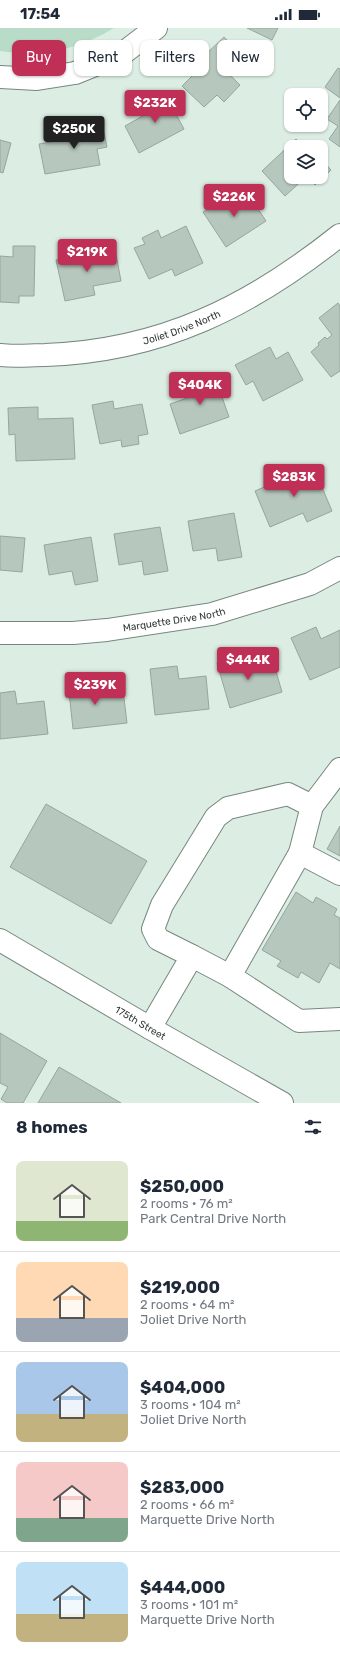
<!DOCTYPE html>
<html lang="en">
<head>
<meta charset="utf-8">
<style>
  body { margin:0; font-family:Rubik,sans-serif; background:#f2f2f3; color:#1f2937; height:100vh; display:flex; flex-direction:column; font-size:15px; white-space:nowrap }
  * { box-sizing:border-box; margin:0 }
  p { font-size:13px; color:#747a83 }
  .icon { flex:none; width:22px; height:22px; fill:none; stroke:currentColor; stroke-width:2; stroke-linecap:round; stroke-linejoin:round }
  .map { position:relative; height:1075px; overflow:hidden }
  .details { display:flex; flex-direction:column; background:#fff; flex:1 }
  .details>* { flex:none }
  .top-card { position:absolute; left:12px; top:12px; width:316px; height:36px; display:flex; gap:8px }
  .fabs { position:absolute; left:284px; top:60px; display:grid; gap:8px }
  .fabs a { display:grid; place-items:center; width:44px; height:44px; border-radius:8px; background:#fff; box-shadow:0 1px 3px #0004; font-size:20px }
  .price { position:absolute; translate:-50% -34px; padding:0 9px; border-radius:4px; background:#bf2f56; color:#fff; font-size:13px; line-height:26px; filter:drop-shadow(0 1px 2px #0008) }
  .price::after { content:''; position:absolute; left:50%; top:24px; width:12px; height:9px; margin-left:-6px; background:inherit; clip-path:polygon(0 0,100% 0,50% 100%) }
  .price.selected { background:#222; color:#fff }
  ul { padding:0; list-style:none }
  li { display:flex; align-items:center; gap:12px; height:100px; padding:0 16px }
  li+li { border-top:1px solid #e0e1e3 }
  li span { display:grid; place-items:center; flex:none; width:112px; height:80px; border-radius:8px; color:#555 }
  li>.icon { margin-inline-start:auto }
  span .icon { width:48px; height:48px; fill:#fffc; stroke-width:1 }
  li b { font-size:17px }
  h2 { display:flex; justify-content:space-between; align-items:center; height:48px; padding:0 16px; font-size:17px }
  .tag { padding:0 14px; border-radius:8px; background:#fff; box-shadow:0 1px 3px #0004; font-size:14px; line-height:36px }
  .tag.selected { background:#bf2f56; color:#fff }
  .status { display:flex; justify-content:space-between; align-items:center; height:28px; padding:0 20px; background:#fff; direction:ltr }
  .status svg { height:11px; fill:currentColor }
  .map>svg:first-child { display:block }
  .green { fill:#b9dcc8 }
  .building { fill:#b6c7bd; stroke:#96a69d }
  .lines { fill:none; stroke-linecap:round; stroke-linejoin:round }
  .minor-casing { stroke:#77877d; stroke-width:24 }
  .minor { stroke:#fff; stroke-width:22 }
  .labels { text-anchor:middle; stroke-width:4; stroke-linejoin:round; paint-order:stroke }
  .street-label { font-size:10px; fill:#313834; stroke:#fff }
</style>
</head>
<body>
<div class="status"><b>17:54</b><svg viewBox="0 0 49 12"><path d="M0 12V9h3v3zM5 12V6h3v6zM10 12V3h3v9zM15 12V0h3v12zM26 1h20v11H26zM47 4h2v5h-2z"/></svg></div>
<div class="map">
<svg width="340" height="1075" viewBox="0 0 340 1075">
  <rect width="100%" height="100%" fill="#dceee4"/>
  <path class="green" d="M0,0H114C78,22 41,29 0,23Z"/>
  <g class="building">
    <polygon points="247,0 278,0 272,12"/>
    <polygon points="224,9 246,31 230,47 240,57 224,74 217,67 204,79 182,58 207,33 203,29"/>
    <polygon points="338,40 340,41 340,70 325,59"/>
    <polygon points="164,64 184,101 139,125 125,98 148,85 143,75"/>
    <polygon points="340,72 340,119 329,111 338,98 327,91"/>
    <polygon points="102,96 107,119 97,121 100,137 45,146 39,116 74,110 72,101"/>
    <polygon points="296,111 304,119 291,119 291,149 306,149 285,168 262,143"/>
    <polygon points="0,112 11,115 3,145 0,144"/>
    <polygon points="321,131 331,142 315,157 308,149 321,149"/>
    <polygon points="236,163 247,179 254,175 266,193 226,219 203,184"/>
    <polygon points="186,198 203,235 175,248 172,241 149,251 134,220 145,216 142,210 158,202 161,210"/>
    <polygon points="13,218 35,218 34,268 19,268 19,275 0,274 0,228 13,229"/>
    <polygon points="115,221 121,253 93,258 95,267 65,273 56,232"/>
    <polygon points="338,275 340,278 340,343 331,349 311,324 319,317 318,315 325,309 327,311 332,307 319,290"/>
    <polygon points="270,319 276,331 288,324 303,352 263,373 253,353 246,357 235,337"/>
    <polygon points="214,346 229,389 180,406 170,376 196,367 191,353"/>
    <polygon points="113,373 114,381 142,376 148,406 138,408 139,416 122,419 121,412 100,416 92,377"/>
    <polygon points="38,379 38,391 73,390 75,431 16,433 15,406 9,407 8,380"/>
    <polygon points="313,438 332,483 307,494 303,485 270,499 255,463"/>
    <polygon points="234,485 242,529 218,533 216,520 193,523 188,493"/>
    <polygon points="160,499 168,543 144,547 142,533 119,537 114,506"/>
    <polygon points="0,508 25,510 22,544 0,542"/>
    <polygon points="91,509 98,553 75,557 72,543 49,547 44,517"/>
    <polygon points="316,599 321,611 340,602 340,639 310,652 291,610"/>
    <polygon points="243,628 246,640 273,633 282,664 230,680 217,635"/>
    <polygon points="177,638 179,651 206,648 209,681 155,687 150,641"/>
    <polygon points="95,652 96,665 123,662 127,695 73,701 68,655"/>
    <polygon points="15,663 17,676 44,673 48,706 0,711 0,665"/>
    <polygon points="46,776 147,833 111,896 10,839"/>
    <polygon points="340,798 340,828 327,821"/>
    <polygon points="296,864 313,875 316,869 337,881 334,887 340,890 340,941 330,935 319,955 301,944 298,950 277,938 281,933 262,922"/>
    <polygon points="0,1005 47,1033 23,1075 7,1075 1,1071 8,1059 0,1055"/>
    <polygon points="59,1039 121,1075 38,1075"/>
  </g>
  <g class="lines">
    <g class="minor-casing">
      <g id="minor">
        <polyline points="0,49 37,51 75,45 122,26 156,0"/>
        <path id="s1" d="M0,327C15,329 30,327 45,327C162,323 251,278 340,207"/>
        <path id="s2" d="M0,605H73L107,602L212,586L310,556L340,540"/>
        <polyline points="340,741 312,778 300,825 340,846"/>
        <path id="s3" d="M0,912L150,1000L282,1075"/>
        <polyline points="192,928 230,948 300,825"/>
        <polyline points="230,948 299,993 340,991"/>
        <polyline points="150,1000 192,928 158,911 153,901 162,877 216,789 228,780 288,766 312,778"/>
      </g>
    </g>
    <use href="#minor" class="minor"/>
  </g>
  <g class="labels">
    <g class="street-label">
      <text dy="4" stroke="none"><textPath href="#s1" startOffset="185">Joliet Drive North</textPath></text>
      <text dy="4" stroke="none"><textPath href="#s2" startOffset="175">Marquette Drive North</textPath></text>
      <text dy="4" stroke="none"><textPath href="#s3" startOffset="163">175th Street</textPath></text>
    </g>
  </g>
</svg>
<div class="fabs">
<a><svg class="icon" aria-label="locate" viewBox="0 0 24 24"><circle cx="12" cy="12" r="6"/><path d="M12 2v4M12 18v4M2 12h4M18 12h4"/></svg></a>
<a><svg class="icon" aria-label="layers" viewBox="0 0 24 24"><path d="M12 4l9 5-9 5-9-5zM3 14l9 5 9-5"/></svg></a>
</div>
<b class="price" style="left:155px;top:96px">$232K</b>
<b class="price selected" style="left:74px;top:122px">$250K</b>
<b class="price" style="left:234px;top:190px">$226K</b>
<b class="price" style="left:87px;top:245px">$219K</b>
<b class="price" style="left:200px;top:378px">$404K</b>
<b class="price" style="left:294px;top:470px">$283K</b>
<b class="price" style="left:248px;top:653px">$444K</b>
<b class="price" style="left:95px;top:678px">$239K</b>
<div class="top-card">
<a class="tag selected">Buy</a>
<a class="tag">Rent</a>
<a class="tag">Filters</a>
<a class="tag">New</a>
</div>
</div>
<section class="details">
<h2>8 homes<svg class="icon" aria-label="filters" viewBox="0 0 24 24"><path d="M4 7h16M4 17h16"/><circle cx="9" cy="7" r="2"/><circle cx="15" cy="17" r="2"/></svg></h2>
<ul>
<li><span style="background:linear-gradient(#dfe7d0 75%,#8fb573 0)"><svg class="icon" aria-label="home" viewBox="0 0 24 24"><path d="M3 11l9-7 9 7M6 9v11h12V9"/></svg></span><div><b>$250,000</b><p>2 rooms · 76 m²</p><p>Park Central Drive North</p></div></li>
<li><span style="background:linear-gradient(#ffd9b3 70%,#9aa5b1 0)"><svg class="icon" aria-label="home" viewBox="0 0 24 24"><path d="M3 11l9-7 9 7M6 9v11h12V9"/></svg></span><div><b>$219,000</b><p>2 rooms · 64 m²</p><p>Joliet Drive North</p></div></li>
<li><span style="background:linear-gradient(#a9c7e8 65%,#c2b280 0)"><svg class="icon" aria-label="home" viewBox="0 0 24 24"><path d="M3 11l9-7 9 7M6 9v11h12V9"/></svg></span><div><b>$404,000</b><p>3 rooms · 104 m²</p><p>Joliet Drive North</p></div></li>
<li><span style="background:linear-gradient(#f6c9c9 70%,#7fa58c 0)"><svg class="icon" aria-label="home" viewBox="0 0 24 24"><path d="M3 11l9-7 9 7M6 9v11h12V9"/></svg></span><div><b>$283,000</b><p>2 rooms · 66 m²</p><p>Marquette Drive North</p></div></li>
<li><span style="background:linear-gradient(#bfe0f5 65%,#c2b280 0)"><svg class="icon" aria-label="home" viewBox="0 0 24 24"><path d="M3 11l9-7 9 7M6 9v11h12V9"/></svg></span><div><b>$444,000</b><p>3 rooms · 101 m²</p><p>Marquette Drive North</p></div></li>
</ul>
</section>
</body>
</html>
